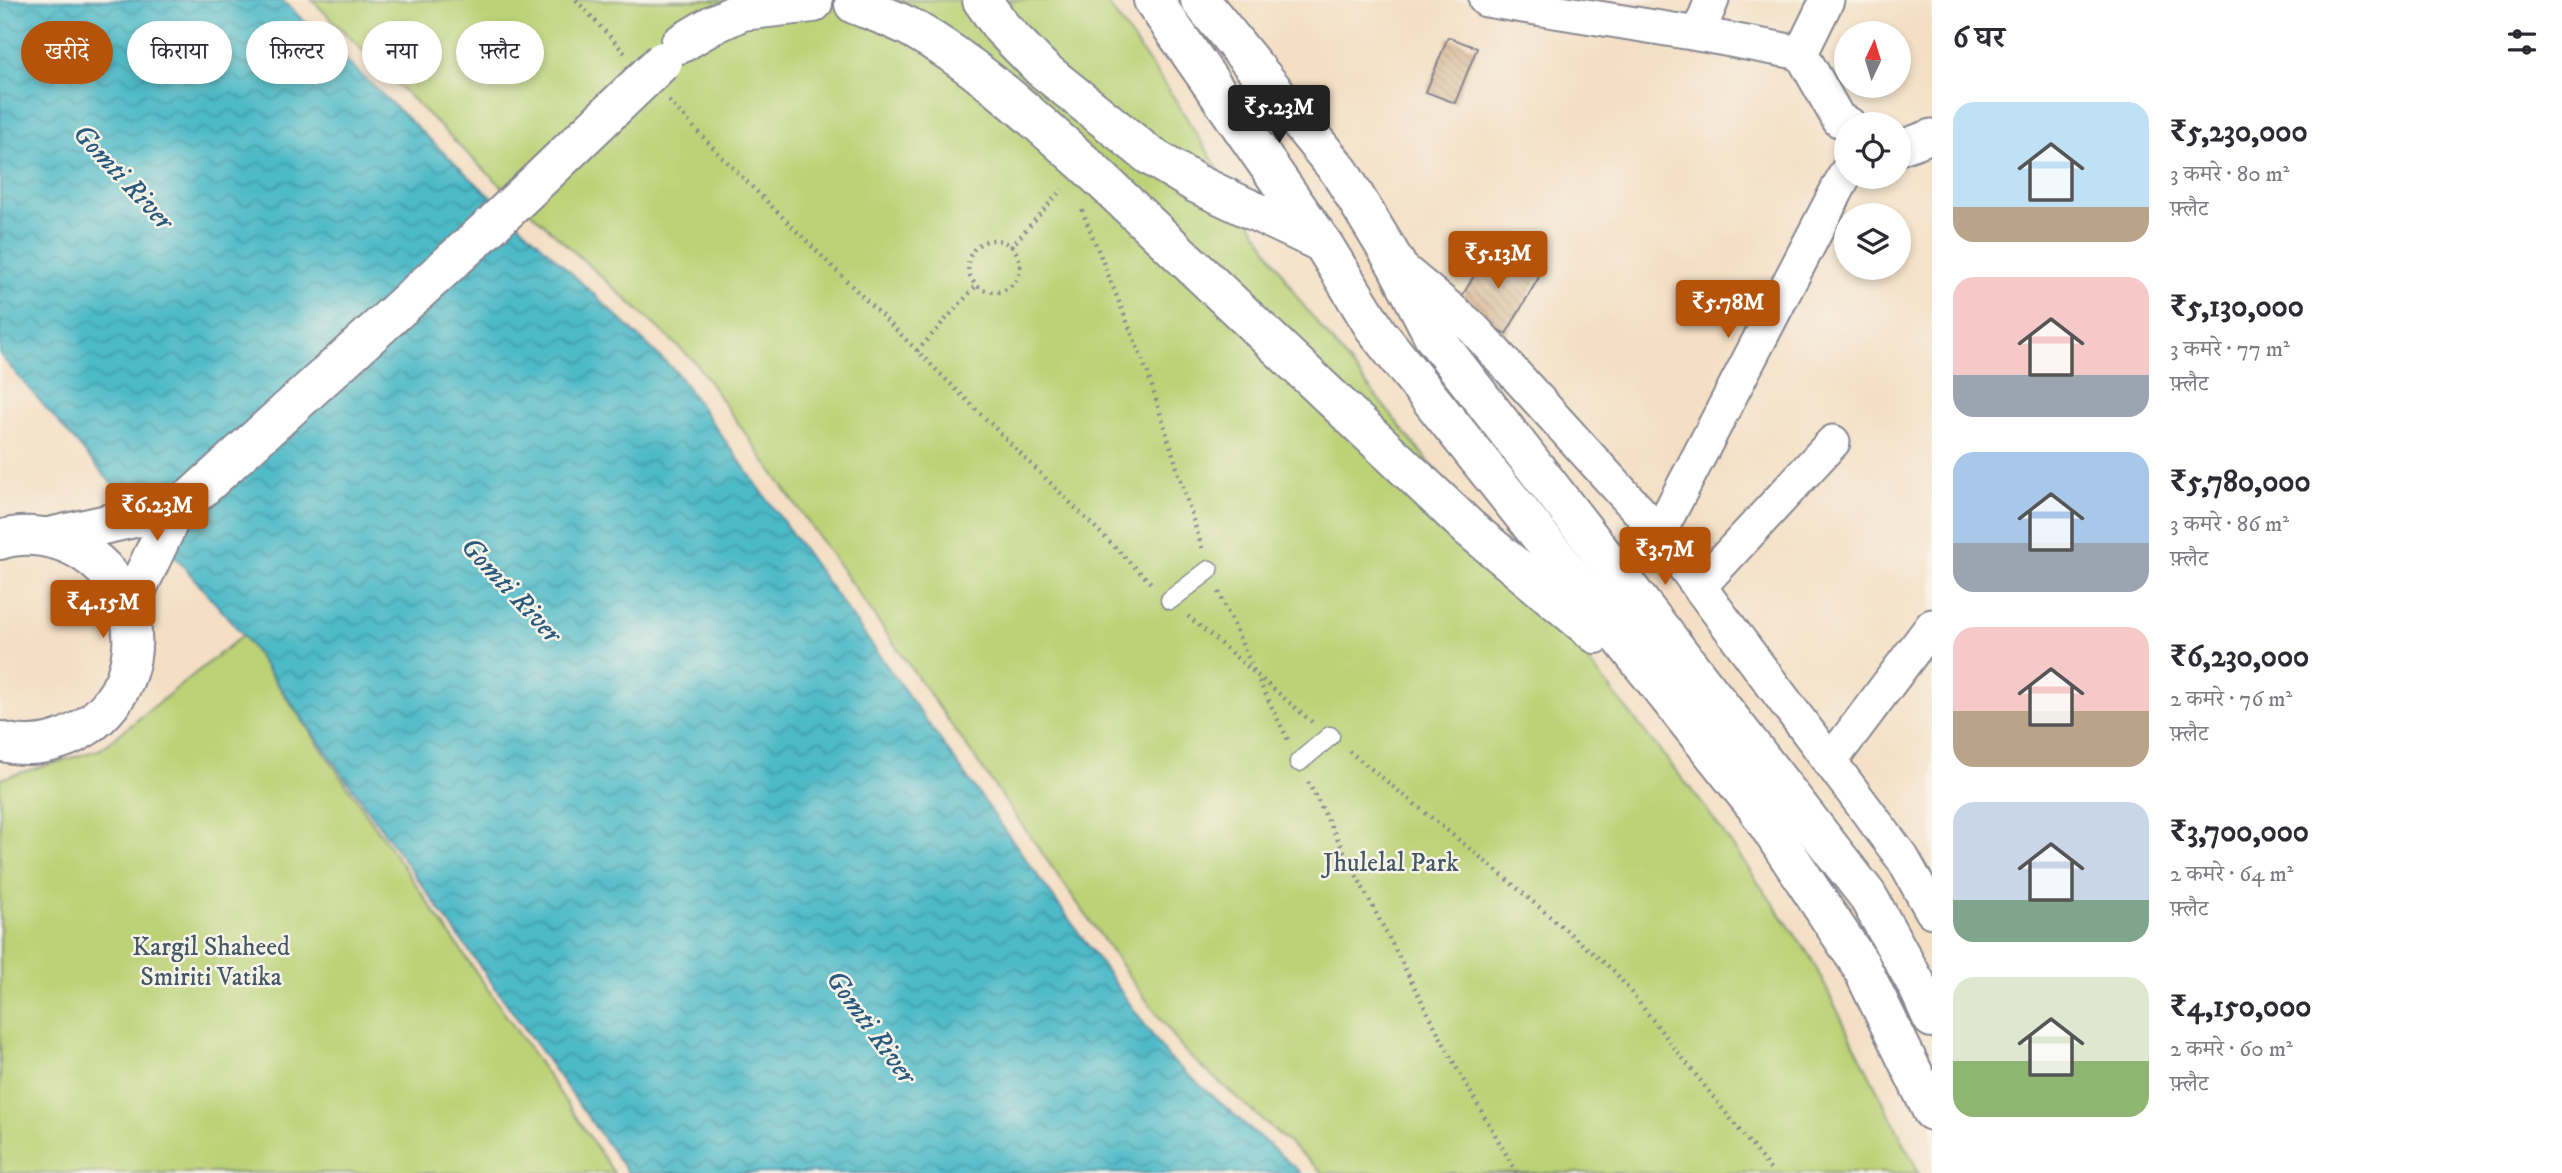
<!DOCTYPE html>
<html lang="hi">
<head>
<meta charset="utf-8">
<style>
  body { margin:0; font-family:"IM FELL DW Pica","Noto Serif Devanagari",serif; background:#f7f7f7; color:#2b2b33; height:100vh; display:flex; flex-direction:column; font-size:26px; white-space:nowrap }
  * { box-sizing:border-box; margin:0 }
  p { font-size:23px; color:#7c7c81 }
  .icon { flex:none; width:38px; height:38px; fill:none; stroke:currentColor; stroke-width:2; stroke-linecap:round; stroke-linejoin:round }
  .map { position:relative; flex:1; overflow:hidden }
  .panel { display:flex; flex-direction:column; background:#fff; width:630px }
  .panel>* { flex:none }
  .hud { position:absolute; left:21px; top:21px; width:665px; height:63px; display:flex; gap:14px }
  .needle { width:46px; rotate:4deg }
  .fabs { position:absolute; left:1834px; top:21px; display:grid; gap:14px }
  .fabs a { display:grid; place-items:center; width:77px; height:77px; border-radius:50%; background:#fff; box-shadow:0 4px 10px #0003; font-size:35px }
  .price { position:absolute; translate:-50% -60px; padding:0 16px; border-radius:7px; background:#b45309; color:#fff; font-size:23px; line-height:46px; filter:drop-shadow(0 2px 4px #0008) }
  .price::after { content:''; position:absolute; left:50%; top:42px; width:21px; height:16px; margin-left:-10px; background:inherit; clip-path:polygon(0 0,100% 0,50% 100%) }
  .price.current { background:#222; color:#fff }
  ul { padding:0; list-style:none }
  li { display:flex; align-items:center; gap:21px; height:175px; padding:0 21px }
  li span { display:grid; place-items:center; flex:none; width:196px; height:140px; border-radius:21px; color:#555 }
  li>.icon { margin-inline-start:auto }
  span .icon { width:84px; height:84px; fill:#fffc; stroke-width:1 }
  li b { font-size:30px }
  h2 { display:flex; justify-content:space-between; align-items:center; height:84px; padding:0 21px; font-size:30px }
  .tag { padding:0 24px; border-radius:32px; background:#fff; box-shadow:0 4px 10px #0003; font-size:24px; line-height:63px }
  .tag.current { background:#b45309; color:#fff }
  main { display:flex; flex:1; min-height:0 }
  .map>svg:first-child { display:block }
  .park { fill:#bbd276; stroke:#6b806a; stroke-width:2 }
  .water { fill:url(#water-waves); stroke:#347492; stroke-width:2 }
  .building { fill:url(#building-back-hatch) }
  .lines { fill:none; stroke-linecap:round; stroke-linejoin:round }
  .lane-casing { stroke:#888791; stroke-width:21 }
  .street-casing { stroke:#888791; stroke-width:37 }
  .secondary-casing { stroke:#888791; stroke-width:42 }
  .path { stroke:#888791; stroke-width:4.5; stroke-dasharray:2 5; stroke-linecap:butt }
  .lane { stroke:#fff; stroke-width:18 }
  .street { stroke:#fff; stroke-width:33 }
  .secondary { stroke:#fff; stroke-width:38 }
  .secondary-bridge-casing { stroke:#888791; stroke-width:42; stroke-linecap:butt }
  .secondary-bridge { stroke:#fff; stroke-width:38 }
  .labels { text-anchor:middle; stroke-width:5; stroke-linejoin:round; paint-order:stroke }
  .park-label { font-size:26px; fill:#435864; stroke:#f7f3e8 }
  .water-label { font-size:28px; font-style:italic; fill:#2a597e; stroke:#f7f3e8 }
</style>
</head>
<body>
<main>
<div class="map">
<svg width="1932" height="1173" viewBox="0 0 1932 1173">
  <defs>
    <pattern id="water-waves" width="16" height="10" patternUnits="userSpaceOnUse" patternTransform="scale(1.75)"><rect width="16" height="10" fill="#4dbac7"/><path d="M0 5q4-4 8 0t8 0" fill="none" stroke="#3f98a5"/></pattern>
    <pattern id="building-back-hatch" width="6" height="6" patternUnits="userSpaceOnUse" patternTransform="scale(1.75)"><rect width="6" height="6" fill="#d8b793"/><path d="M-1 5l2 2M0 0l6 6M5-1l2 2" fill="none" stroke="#ae957b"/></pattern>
  </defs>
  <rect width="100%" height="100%" fill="#f7f3e8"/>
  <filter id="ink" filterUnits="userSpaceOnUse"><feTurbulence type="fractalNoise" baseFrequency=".0143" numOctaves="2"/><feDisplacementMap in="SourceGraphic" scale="14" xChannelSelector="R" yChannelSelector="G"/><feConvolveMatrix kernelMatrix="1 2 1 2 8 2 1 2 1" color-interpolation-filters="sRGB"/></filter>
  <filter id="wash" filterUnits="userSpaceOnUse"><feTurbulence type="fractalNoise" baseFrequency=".00686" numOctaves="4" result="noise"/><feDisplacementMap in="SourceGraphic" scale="28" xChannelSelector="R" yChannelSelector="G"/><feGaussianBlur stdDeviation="1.57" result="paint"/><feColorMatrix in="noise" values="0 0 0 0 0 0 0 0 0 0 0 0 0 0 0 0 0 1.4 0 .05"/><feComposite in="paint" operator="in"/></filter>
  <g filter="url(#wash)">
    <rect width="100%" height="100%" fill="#f4dfc4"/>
    <g class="park">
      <polygon points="312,0 1105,0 1175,99 1299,300 1705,807 1810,956 1919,1173 1323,1173 1187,1054 1136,986 694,361 480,166"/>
      <polygon points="243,635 568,1105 614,1173 0,1173 0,779 101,749"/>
    </g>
    <polygon class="water" points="0,0 282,0 675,371 1168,1057 1301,1173 628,1173 243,635 0,355"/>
    <g id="blocks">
      <g class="building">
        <polygon points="1448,37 1477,48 1455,103 1426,92"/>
        <polygon points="1490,248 1539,277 1506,334 1457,305"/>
      </g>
    </g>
  </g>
  <g filter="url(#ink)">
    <use href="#blocks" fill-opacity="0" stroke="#888791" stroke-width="2"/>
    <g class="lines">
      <g class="lane-casing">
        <g id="lane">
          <polyline points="1170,600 1209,570"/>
          <polyline points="1299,762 1330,736"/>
        </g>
      </g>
      <g class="street-casing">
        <g id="street">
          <polyline points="1486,0 1698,34 1801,53 1839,120 1849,124"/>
          <polyline points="1698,34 1712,0"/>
          <polyline points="1801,53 1827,0"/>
          <polyline points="1899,148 1932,136"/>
          <polyline points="1401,268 1472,327 1659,533 1903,859 1932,911"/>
          <polyline points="1659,533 1846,173"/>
          <polyline points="1699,587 1833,442"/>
          <polyline points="1830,762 1932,626"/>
        </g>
      </g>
      <g class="secondary-casing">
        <g id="secondary">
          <polyline points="982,0 1002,28 1041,68 1149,155 1197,184 1320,242"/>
          <polyline points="1153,0 1323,244 1377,332 1756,807 1860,964 1932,1111"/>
          <polyline points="1200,0 1340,172 1396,264 1434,337 1867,895 1918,987 1932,1018"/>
          <path d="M854,4C874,12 895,19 913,29C977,65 1032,117 1086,165L1468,527L1596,634"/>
          <polyline points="680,44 712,25 742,11 813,3"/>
          <polyline points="49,537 175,509"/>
          <path d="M0,540C25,532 55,536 78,549C159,595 147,711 58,740C40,746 18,747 0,741"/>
          <polyline points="128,608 175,509 190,498"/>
        </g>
      </g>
      <g class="path">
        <polyline points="576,0 625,53"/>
        <polyline points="669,101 721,156 1153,585"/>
        <polyline points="1082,210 1148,374 1202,548"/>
        <circle cx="994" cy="266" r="26"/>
        <polyline points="1011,247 1062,189"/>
        <polyline points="917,351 976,286"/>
        <polyline points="1219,592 1255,673"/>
        <polyline points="1188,616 1312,722"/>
        <polyline points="1259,681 1289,742"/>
        <polyline points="1349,751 1491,866 1615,972 1773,1173"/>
        <polyline points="1308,782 1456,1067 1517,1173"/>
      </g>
      <use href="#lane" class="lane"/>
      <use href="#street" class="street"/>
      <use href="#secondary" class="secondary"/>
      <g class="secondary-bridge-casing">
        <polyline id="secondary-bridge" points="192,497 495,222 663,61"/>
      </g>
      <use href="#secondary-bridge" class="secondary-bridge"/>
    </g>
  </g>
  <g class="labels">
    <g class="park-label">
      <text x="1391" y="871">Jhulelal Park</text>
      <text x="211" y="955">Kargil Shaheed<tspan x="211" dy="30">Smiriti Vatika</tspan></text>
    </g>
    <g class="water-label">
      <text transform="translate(124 176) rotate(47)" y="10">Gomti River</text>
      <text transform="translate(512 589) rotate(47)" y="10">Gomti River</text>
      <text transform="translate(872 1026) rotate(54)" y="10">Gomti River</text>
    </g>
  </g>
</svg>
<div class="fabs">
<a><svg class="needle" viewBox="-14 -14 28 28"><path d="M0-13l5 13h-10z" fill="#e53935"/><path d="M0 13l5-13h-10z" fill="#7c7c81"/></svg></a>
<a><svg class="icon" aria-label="locate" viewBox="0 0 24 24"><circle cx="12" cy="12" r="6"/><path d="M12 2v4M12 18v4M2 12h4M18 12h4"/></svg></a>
<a><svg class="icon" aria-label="layers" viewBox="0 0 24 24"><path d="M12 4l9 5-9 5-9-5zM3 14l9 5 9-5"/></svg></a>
</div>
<b class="price current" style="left:1279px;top:145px">₹5.23M</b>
<b class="price" style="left:1498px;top:291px">₹5.13M</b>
<b class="price" style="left:1728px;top:340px">₹5.78M</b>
<b class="price" style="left:157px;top:543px">₹6.23M</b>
<b class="price" style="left:1665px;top:587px">₹3.7M</b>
<b class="price" style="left:103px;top:640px">₹4.15M</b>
<div class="hud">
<a class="tag current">खरीदें</a>
<a class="tag">किराया</a>
<a class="tag">फ़िल्टर</a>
<a class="tag">नया</a>
<a class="tag">फ़्लैट</a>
</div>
</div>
<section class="panel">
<h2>6 घर<svg class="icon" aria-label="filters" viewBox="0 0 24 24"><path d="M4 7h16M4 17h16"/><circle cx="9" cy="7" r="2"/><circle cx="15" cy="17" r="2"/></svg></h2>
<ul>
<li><span style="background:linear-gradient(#bfe0f5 75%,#b9a48a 0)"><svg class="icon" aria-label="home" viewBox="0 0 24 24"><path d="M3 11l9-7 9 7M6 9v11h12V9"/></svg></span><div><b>₹5,230,000</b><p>3 कमरे · 80 m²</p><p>फ़्लैट</p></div></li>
<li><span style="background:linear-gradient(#f6c9c9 70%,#9aa5b1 0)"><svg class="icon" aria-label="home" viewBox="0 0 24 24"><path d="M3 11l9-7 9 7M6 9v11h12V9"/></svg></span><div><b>₹5,130,000</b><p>3 कमरे · 77 m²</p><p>फ़्लैट</p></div></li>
<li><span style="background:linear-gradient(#a9c7e8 65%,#9aa5b1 0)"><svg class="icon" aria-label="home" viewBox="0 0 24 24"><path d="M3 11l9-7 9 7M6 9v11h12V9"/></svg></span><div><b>₹5,780,000</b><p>3 कमरे · 86 m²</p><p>फ़्लैट</p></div></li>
<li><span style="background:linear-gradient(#f6c9c9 60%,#b9a48a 0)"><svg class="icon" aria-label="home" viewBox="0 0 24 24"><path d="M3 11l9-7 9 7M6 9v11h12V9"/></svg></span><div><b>₹6,230,000</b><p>2 कमरे · 76 m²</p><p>फ़्लैट</p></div></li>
<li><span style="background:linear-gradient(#c9d6e8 70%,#7fa58c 0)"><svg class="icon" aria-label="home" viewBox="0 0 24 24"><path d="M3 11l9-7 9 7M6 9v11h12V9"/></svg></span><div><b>₹3,700,000</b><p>2 कमरे · 64 m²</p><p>फ़्लैट</p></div></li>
<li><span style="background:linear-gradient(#dfe7d0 60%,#8fb573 0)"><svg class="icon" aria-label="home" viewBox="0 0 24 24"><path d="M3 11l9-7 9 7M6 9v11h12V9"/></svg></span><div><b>₹4,150,000</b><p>2 कमरे · 60 m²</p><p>फ़्लैट</p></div></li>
</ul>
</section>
</main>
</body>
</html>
